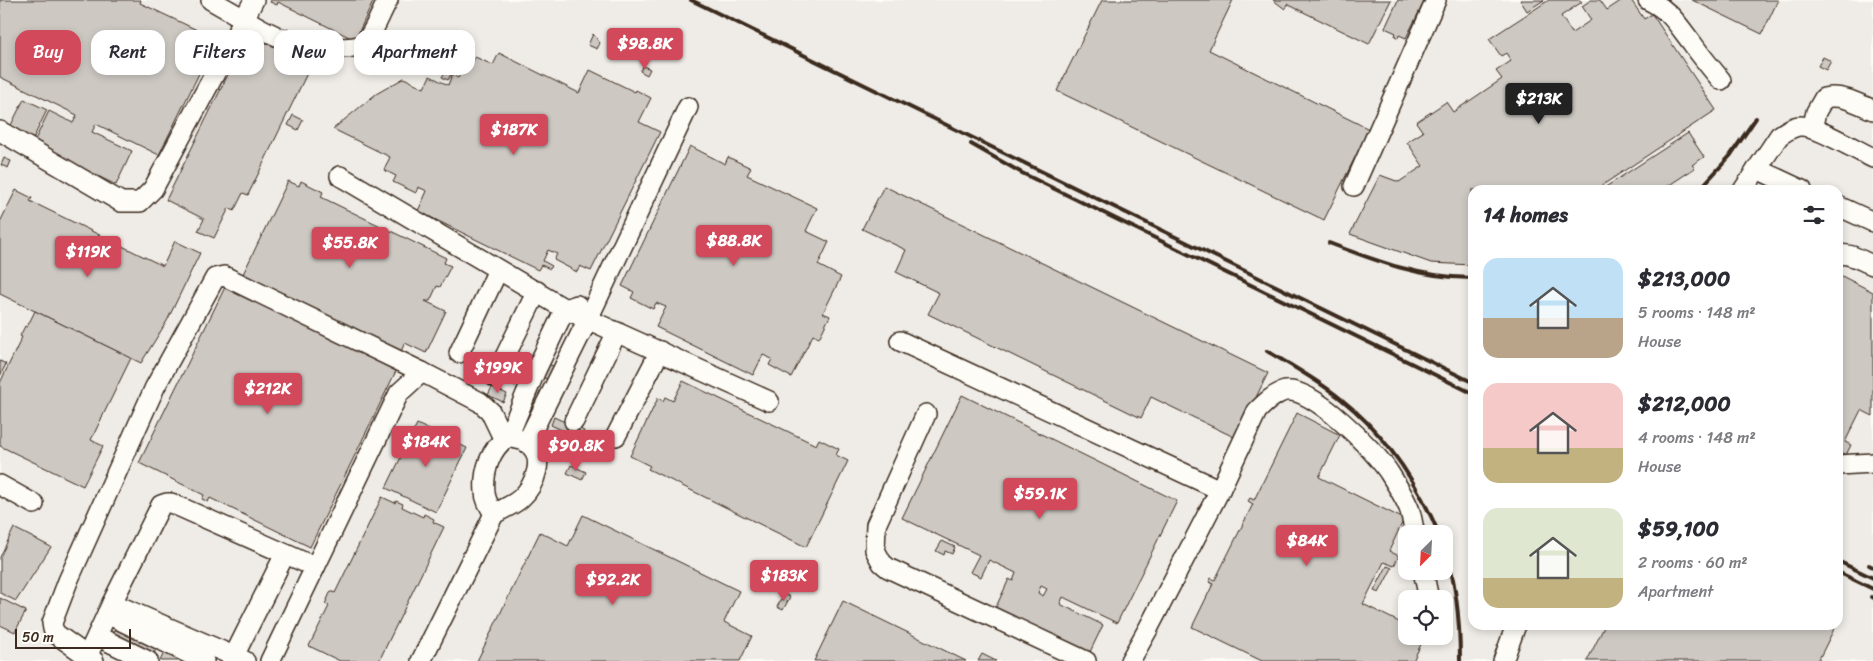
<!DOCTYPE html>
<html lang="en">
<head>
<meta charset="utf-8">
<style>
  body { margin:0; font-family:Sriracha,sans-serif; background:#f7f7f7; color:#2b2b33; height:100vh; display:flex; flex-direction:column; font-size:19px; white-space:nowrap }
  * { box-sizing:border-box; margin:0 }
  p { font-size:16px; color:#7c7c81 }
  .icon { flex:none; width:28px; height:28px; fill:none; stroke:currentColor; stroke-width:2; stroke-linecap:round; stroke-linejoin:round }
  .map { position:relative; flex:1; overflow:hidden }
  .details { position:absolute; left:1468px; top:185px; width:375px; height:445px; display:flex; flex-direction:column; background:#fff; border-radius:15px; box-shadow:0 2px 8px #0003 }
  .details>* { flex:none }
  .top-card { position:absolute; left:15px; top:30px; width:475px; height:45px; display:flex; gap:10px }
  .needle { width:32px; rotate:204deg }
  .controls { position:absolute; left:1398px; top:525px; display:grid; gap:10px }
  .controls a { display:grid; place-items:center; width:55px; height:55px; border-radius:10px; background:#fff; box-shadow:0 2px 8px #0003; font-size:25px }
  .scale { position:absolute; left:15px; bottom:12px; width:116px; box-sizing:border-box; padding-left:5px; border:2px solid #3b2a1e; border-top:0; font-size:14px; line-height:18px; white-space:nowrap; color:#3b2a1e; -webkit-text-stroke:4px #fdfcf7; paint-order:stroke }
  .price { position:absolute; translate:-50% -42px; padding:0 11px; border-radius:5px; background:#d1495b; color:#fff; font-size:16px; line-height:32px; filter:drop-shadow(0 1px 2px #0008) }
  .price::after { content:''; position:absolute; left:50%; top:30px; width:15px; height:11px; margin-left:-8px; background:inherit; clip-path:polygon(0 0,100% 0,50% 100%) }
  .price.selected { background:#222; color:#fff }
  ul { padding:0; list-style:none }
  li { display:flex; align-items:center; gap:15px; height:125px; padding:0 15px }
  li span { display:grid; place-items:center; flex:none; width:140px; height:100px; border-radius:15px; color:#555 }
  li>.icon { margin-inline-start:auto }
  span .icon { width:60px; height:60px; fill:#fffc; stroke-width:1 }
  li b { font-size:21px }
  h2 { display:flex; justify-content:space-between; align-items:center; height:60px; padding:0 15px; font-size:21px }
  .chip { padding:0 18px; border-radius:15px; background:#fff; box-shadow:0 2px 8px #0003; font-size:18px; line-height:45px }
  .chip.selected { background:#d1495b; color:#fff }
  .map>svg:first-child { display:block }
  .built { fill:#efece7; fill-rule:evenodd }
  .building { fill:#cdc8c2; stroke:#3b2a1e; fill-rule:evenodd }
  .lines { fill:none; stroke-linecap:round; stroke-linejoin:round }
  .minor-casing { stroke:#3b2a1e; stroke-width:22 }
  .minor { stroke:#fdfcf7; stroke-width:19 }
  .rail { stroke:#3b2a1e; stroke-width:4 }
</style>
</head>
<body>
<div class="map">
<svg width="1873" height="661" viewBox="0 0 1873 661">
  <rect width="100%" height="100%" fill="#fdfcf7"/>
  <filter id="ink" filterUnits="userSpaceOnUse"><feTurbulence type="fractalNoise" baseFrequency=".02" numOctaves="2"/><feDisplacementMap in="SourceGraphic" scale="10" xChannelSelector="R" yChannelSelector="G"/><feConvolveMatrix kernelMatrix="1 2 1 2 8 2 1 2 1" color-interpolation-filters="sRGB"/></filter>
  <g filter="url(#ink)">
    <path class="built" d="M0,0H1873V661H0ZM1472,190H1838V625H1472ZM1406,534H1444V571H1406ZM1406,599H1444V636H1406Z"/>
    <g class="building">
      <polygon points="0,0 141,0 140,3 216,39 159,155 96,124 92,132 132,151 116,185 33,144 49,111 73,123 77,115 0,77"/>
      <polygon points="271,0 374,0 355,40 278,2 277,5 270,2"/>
      <polygon points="1102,0 1233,0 1209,50 1369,129 1324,220 1057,91"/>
      <polygon points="1273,0 1391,0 1369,44 1287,4 1285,9"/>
      <polygon points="1398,0 1425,0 1406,38 1399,35 1398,38 1395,36 1396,33 1385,28"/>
      <polygon points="1520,0 1544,0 1527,11"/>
      <polygon points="1549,0 1580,0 1582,2 1561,16 1572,33 1591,20 1582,6 1591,0 1600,0 1607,10 1622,0 1631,0 1644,19 1652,14 1716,110 1595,190 1472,190 1472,265 1431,263 1350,234 1380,175 1399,182 1423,166 1407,142 1423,132 1416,122 1446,102 1453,112 1502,79 1496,71 1511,61 1506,53 1501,56 1489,39"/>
      <polygon points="1692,0 1778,0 1762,34"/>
      <polygon points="250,30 313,61 248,195 243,193 234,211 229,208 214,238 198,231 204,219 166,200"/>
      <polygon points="593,34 600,43 597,49 588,45"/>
      <polygon points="499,53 579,93 590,70 635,92 636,90 651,98 639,122 660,132 591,271 580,266 577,272 554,260 557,254 548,250 543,261 552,266 550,269 541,265 538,270 418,211 427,191 418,187 416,193 393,182 396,176 384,170 390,157 333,129 376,94 404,78 424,88 430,76 448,85 452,75 458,78 465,64 470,67 475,57 493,65"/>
      <polygon points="1823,57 1831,61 1826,70 1818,66"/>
      <polygon points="643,66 650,69 647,75 640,71"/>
      <polygon points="445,72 451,74 448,80 442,77"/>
      <polygon points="24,99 47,110 31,143 10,127"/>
      <polygon points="293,115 303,120 298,130 288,125"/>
      <polygon points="1688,133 1704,157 1692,165 1695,168 1665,188 1667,190 1601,190"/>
      <polygon points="690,146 725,164 728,157 751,168 747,175 817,208 806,231 829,242 818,265 841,277 823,313 830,316 819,338 813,335 791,377 769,365 772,359 763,355 753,375 656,327 666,307 656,303 653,309 631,298 634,292 622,286"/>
      <polygon points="4,158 11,161 8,168 1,165"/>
      <polygon points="288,181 299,186 301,181 323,192 321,197 446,258 444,263 451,266 440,287 437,286 430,301 425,301 446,311 426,353 405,343 401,351 243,274"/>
      <polygon points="884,186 1268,373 1236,438 1151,397 1141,418 928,314 939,293 896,272 906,250 862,229"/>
      <polygon points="16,190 32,198 30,201 163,266 175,241 200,253 167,321 141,363 0,294 0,222"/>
      <polygon points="1838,274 1873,292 1873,416 1861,410 1845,442 1851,445 1846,455 1840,452 1838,456"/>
      <polygon points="227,283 398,367 310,547 210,498 208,502 202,499 204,495 139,463"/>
      <polygon points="35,311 131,358 91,440 103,446 83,486 0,446 0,383 22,337 20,336 25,326 27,327"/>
      <polygon points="0,361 6,364 0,376"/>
      <polygon points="544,362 557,368 551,381 538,375"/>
      <polygon points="510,368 521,373 515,386 504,381"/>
      <polygon points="683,381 816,445 819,439 839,449 836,455 848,461 806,547 648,469 650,466 630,456 658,398 663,401 665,397 673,401"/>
      <polygon points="492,387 507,394 503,402 488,395"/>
      <path d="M962,395L1177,501L1117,623L1063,597L1060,604L1103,625L1089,654L995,609L1009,579L1013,581L1016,573L989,560L981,577L970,572L979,555L902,518ZM1041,586L1047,589L1043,596L1038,593Z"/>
      <polygon points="1297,413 1340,435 1319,477 1404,519 1389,551 1399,556 1394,566 1384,562 1363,604 1405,625 1406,636 1425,636 1413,661 1262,661 1192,627 1213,584 1209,582 1211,578 1215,580 1253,504 1248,501 1250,498 1254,500"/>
      <polygon points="554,417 584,431 580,439 551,425"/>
      <polygon points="417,424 467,448 436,512 386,488"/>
      <polygon points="571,465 586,472 582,480 567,473"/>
      <polygon points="382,497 395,503 396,501 403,504 402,507 423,517 424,514 434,519 433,522 444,527 379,661 340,661 309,646 329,606 325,604 331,591 335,593"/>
      <polygon points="583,515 739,591 724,622 752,636 740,661 477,661 540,532 568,546"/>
      <polygon points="14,528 51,547 16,601 0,593 0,557"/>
      <polygon points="942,541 955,547 952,554 945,551 944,555 936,551"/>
      <polygon points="1387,566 1392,568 1379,593 1374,591"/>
      <polygon points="784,594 790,597 783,610 777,607"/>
      <polygon points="0,598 26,611 15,632 0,625"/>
      <polygon points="843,601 966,661 814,661"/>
      <polygon points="121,617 162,636 153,656 111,637"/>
      <polygon points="1605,625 1836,625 1818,661 1587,661"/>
      <polygon points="171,638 191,661 160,661"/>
      <polygon points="982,654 996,661 978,661"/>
    </g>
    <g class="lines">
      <g class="minor-casing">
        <g id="minor">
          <path d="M254,0L244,19C259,27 274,37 290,41C303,45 352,52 363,44C373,35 381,12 388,0"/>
          <path d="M1648,0C1671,11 1677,24 1692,43C1701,56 1711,68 1721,80"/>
          <path d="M1812,129L1816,112L1824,98C1842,94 1857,103 1873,110"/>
          <polyline points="0,131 121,202 140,202 153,189 244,19 211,0"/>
          <polyline points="1757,169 1802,190"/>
          <polyline points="340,176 565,309 769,401"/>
          <polyline points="1354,186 1436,0"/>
          <path d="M1743,190L1779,136C1785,132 1793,126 1800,126C1814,125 1858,151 1873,158"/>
          <polyline points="1838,206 1873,222"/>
          <path d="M1838,255C1850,252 1861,261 1873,265"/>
          <polyline points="900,341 1220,490"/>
          <polyline points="459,353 498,270"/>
          <polyline points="495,377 537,291"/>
          <polyline points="926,414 876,525 875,550 882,563 888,568 1086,661"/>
          <polyline points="574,421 617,332"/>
          <polyline points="616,436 660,351"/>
          <path d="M508,437C514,439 523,439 527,443C547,456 535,485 521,498C514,505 502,509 494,514C490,507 485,500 485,492C483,472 490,448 508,437Z"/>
          <polyline points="508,437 535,372 565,309 577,305"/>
          <polyline points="527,442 588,319 688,107"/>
          <polyline points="1838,465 1873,463"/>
          <polyline points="0,485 34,504"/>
          <polyline points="1423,571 1429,599"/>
          <polyline points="112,603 245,661"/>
          <polyline points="107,614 204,661"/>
          <polyline points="97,636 148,661"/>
          <polyline points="234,656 285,554"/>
          <polyline points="87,657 112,603 161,505 167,503 171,503 315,567"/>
          <polyline points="94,661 56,634 53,629 52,623 68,581 155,387 215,278 224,276 422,372 480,402 490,411 504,440"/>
          <polyline points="270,661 399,393 422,372"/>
          <polyline points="421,661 494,514"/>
          <path d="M1130,661L1148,629L1220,490L1257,411C1265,403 1274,394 1285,391C1312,386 1374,450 1388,471C1395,482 1406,499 1410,511C1412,518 1413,526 1415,534"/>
          <polyline points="1503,661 1516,625"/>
        </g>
      </g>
      <use href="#minor" class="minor"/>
      <g class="rail">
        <polyline points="691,0 1472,382"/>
        <polyline points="971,144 1022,173 1472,393"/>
        <polyline points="1699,190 1730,156 1756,118"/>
        <path d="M1329,243C1376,261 1421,278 1472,278"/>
        <path d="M1267,351C1292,366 1318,380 1341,399C1385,434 1417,482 1439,534"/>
        <path d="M1444,546C1457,583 1460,622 1460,661"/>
        <polyline points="1838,561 1873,578"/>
        <polyline points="1869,565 1873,567"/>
        <polyline points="1838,572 1873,589"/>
        <polyline points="1871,597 1873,598"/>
      </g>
    </g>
  </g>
</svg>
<div class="controls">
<a><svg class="needle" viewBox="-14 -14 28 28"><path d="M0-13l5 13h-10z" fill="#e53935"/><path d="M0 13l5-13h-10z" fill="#7c7c81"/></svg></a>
<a><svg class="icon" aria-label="locate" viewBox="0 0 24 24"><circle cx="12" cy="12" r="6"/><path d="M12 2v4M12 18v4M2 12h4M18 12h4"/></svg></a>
</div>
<div class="scale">50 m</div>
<b class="price" style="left:645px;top:70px">$98.8K</b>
<b class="price selected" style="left:1539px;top:125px">$213K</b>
<b class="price" style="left:514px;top:156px">$187K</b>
<b class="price" style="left:734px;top:267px">$88.8K</b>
<b class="price" style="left:350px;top:269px">$55.8K</b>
<b class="price" style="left:88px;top:278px">$119K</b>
<b class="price" style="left:498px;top:394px">$199K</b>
<b class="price" style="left:268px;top:415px">$212K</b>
<b class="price" style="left:426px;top:468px">$184K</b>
<b class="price" style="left:576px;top:472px">$90.8K</b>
<b class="price" style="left:1040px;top:520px">$59.1K</b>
<b class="price" style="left:1307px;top:567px">$84K</b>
<b class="price" style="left:784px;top:602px">$183K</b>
<b class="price" style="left:613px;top:606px">$92.2K</b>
<div class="top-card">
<a class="chip selected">Buy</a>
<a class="chip">Rent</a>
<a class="chip">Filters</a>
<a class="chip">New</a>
<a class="chip">Apartment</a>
</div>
<section class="details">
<h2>14 homes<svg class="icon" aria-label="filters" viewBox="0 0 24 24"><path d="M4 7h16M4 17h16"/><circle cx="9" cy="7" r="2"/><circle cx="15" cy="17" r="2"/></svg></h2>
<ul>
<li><span style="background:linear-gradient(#bfe0f5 60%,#b9a48a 0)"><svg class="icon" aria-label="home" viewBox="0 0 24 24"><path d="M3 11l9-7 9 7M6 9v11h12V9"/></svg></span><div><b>$213,000</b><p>5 rooms · 148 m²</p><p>House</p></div></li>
<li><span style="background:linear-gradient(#f6c9c9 65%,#c2b280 0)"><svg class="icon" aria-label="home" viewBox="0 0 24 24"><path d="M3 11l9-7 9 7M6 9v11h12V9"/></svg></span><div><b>$212,000</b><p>4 rooms · 148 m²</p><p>House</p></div></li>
<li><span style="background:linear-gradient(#dfe7d0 70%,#c2b280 0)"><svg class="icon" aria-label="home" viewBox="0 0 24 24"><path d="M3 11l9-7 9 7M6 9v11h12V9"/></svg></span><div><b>$59,100</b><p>2 rooms · 60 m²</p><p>Apartment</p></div></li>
</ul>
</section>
</div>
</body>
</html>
